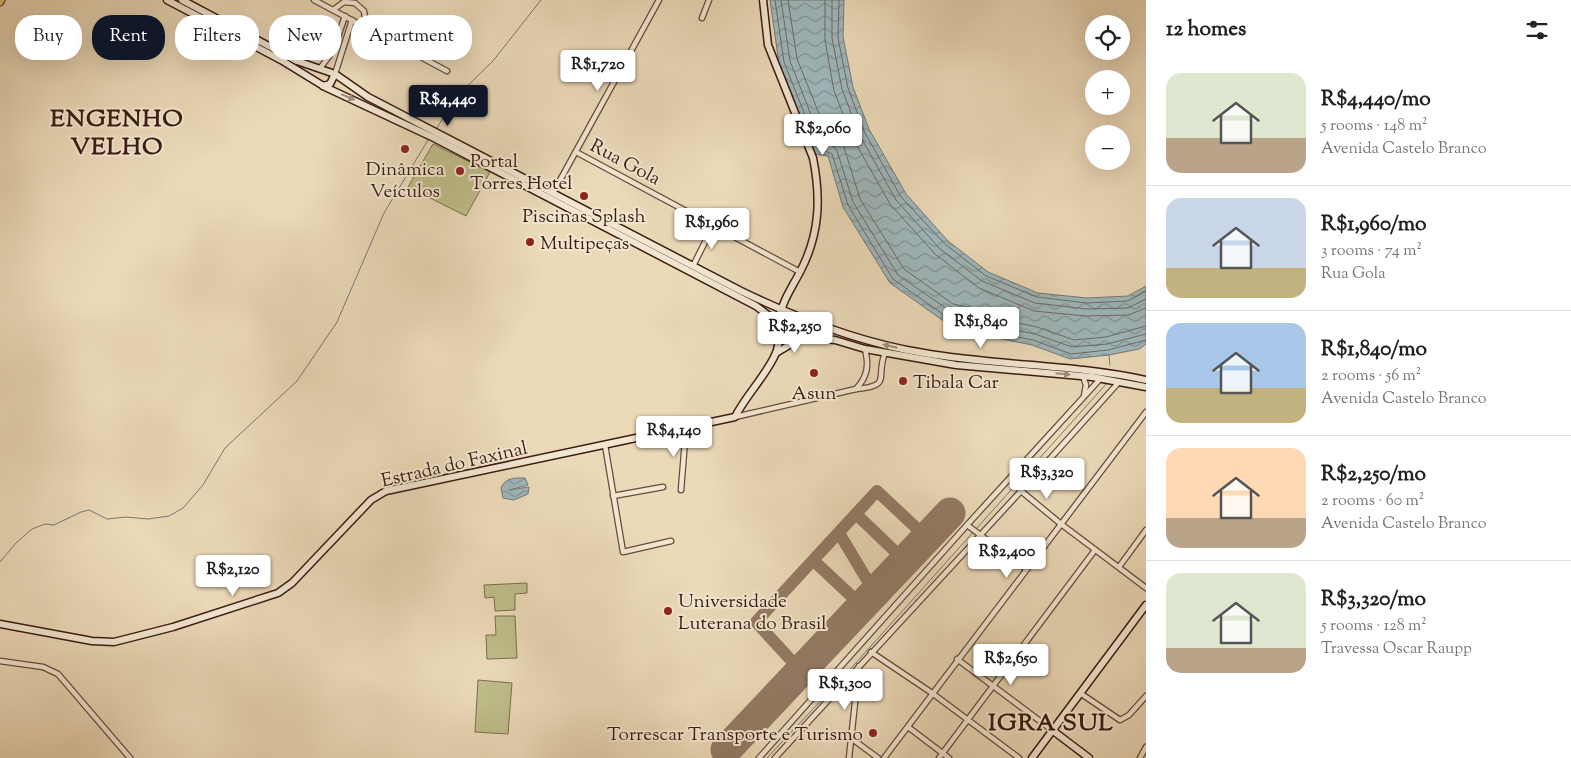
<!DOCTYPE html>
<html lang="en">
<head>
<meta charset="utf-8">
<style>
  body { margin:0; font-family:"Sorts Mill Goudy",serif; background:#f6f6f6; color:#222; height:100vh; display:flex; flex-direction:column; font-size:19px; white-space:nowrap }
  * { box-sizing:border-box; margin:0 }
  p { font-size:16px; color:#767676 }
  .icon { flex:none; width:28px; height:28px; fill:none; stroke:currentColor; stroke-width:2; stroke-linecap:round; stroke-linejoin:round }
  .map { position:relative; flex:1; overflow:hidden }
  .drawer { display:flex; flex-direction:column; background:#fff; width:425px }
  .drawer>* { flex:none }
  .hud { position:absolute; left:15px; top:15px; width:475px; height:45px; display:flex; gap:10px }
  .buttons { position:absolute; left:1085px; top:15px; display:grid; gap:10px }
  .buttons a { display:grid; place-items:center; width:45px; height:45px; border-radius:50%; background:#fff; box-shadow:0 5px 20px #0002; font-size:25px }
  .price { position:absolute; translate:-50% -42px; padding:0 11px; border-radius:5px; background:#fff; color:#222; font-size:16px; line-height:32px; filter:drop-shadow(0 1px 2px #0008) }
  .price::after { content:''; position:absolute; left:50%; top:30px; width:15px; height:11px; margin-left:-8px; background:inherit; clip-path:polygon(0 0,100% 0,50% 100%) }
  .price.on { background:#111827; color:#fff }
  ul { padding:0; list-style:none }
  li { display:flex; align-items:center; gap:15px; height:125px; padding:0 20px }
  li+li { border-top:1px solid #e0e0e0 }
  li span { display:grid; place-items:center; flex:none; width:140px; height:100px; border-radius:15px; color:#555 }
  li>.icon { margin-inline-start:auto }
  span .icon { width:60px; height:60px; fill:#fffc; stroke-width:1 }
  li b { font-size:21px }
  h2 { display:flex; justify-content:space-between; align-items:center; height:60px; padding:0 20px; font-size:21px }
  .tag { padding:0 18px; border-radius:20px; background:#fff; box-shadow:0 5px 20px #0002; font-size:18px; line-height:45px }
  .tag.on { background:#111827; color:#fff }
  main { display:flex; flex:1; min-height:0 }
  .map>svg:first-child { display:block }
  .green { fill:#bebd8a; stroke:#7c6c4e }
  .water { fill:url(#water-waves); stroke:#767977 }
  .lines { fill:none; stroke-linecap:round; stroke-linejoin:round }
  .shore { stroke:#6c6a66; stroke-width:1 }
  .stream { stroke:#767977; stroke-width:1 }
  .taxiway { stroke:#937a64; stroke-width:12 }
  .runway { stroke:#937a64; stroke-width:31 }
  .street-casing { stroke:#674b3b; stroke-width:7 }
  .secondary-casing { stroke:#3b1c11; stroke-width:9 }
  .primary-casing { stroke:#3b1c11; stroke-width:9 }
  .street { stroke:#f2e6d1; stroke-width:4.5 }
  .secondary { stroke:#f2e6d1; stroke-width:6 }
  .primary { stroke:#e6bc7c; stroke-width:7 }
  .oneway { fill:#a08b7b }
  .poi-dot { fill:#8f2418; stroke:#f2e6d1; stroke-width:2 }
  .labels { text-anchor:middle; stroke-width:4; stroke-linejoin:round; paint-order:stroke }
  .poi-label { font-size:19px; fill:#3b1c11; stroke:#f2e6d1; text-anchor:start }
  .street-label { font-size:19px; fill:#3b1c11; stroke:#f2e6d1 }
  .district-label { font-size:24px; font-weight:bold; letter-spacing:1px; fill:#3b1c11; stroke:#f2e6d1 }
</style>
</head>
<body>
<main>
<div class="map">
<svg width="1146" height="758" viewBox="0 0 1146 758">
  <defs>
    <pattern id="water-waves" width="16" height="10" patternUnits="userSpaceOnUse" patternTransform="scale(1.25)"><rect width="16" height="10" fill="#9eb7bb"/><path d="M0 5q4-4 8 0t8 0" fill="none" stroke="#829497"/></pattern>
  </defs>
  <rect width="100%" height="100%" fill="#ebd9b8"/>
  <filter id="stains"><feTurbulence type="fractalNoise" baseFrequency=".004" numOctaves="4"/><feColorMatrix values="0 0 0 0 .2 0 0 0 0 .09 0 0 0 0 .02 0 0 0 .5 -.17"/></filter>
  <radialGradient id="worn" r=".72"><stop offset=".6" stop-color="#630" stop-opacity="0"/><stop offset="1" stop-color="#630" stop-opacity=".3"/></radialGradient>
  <g class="green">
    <polygon points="433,144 490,172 466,216 408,187"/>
    <polygon points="527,583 527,593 515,594 515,610 495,611 494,597 485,598 484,585"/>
    <polygon points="495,616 515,616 517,658 487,659 486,635 496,635"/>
    <polygon points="478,680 512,683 508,734 475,732"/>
  </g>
  <g class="water">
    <polygon points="770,0 844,0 843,37 853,87 869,129 906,194 948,241 988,272 1038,293 1087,298 1128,296 1146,286 1146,344 1139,349 1109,355 1070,359 1032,345 1002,339 981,328 945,322 890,283 843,207 828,156 815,154 779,64"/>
    <path d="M525,478L528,485L509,490L529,487L528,494L514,500L503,498L501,488C505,477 516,478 525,478Z"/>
  </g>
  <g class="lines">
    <g class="shore">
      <polyline points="775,0 784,62 818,148 832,154 848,205 893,279 947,317 982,324 1003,334 1033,340 1071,354 1108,350 1146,340"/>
      <polyline points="781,0 790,61 822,143 833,146 837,151 853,202 898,275 950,311 984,318 1005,328 1035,334 1072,347 1107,344 1146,334"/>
      <polyline points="788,0 797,59 828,136 839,141 844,147 860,199 904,269 953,304 987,311 1008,321 1037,327 1074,340 1106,337 1146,326"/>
      <polyline points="825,0 825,40 834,91 852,137 890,204 935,254 979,288 1034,311 1086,316 1128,315 1146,308"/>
      <polyline points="832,0 832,38 842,89 859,134 896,200 940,249 982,281 1035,303 1087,309 1128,308 1146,299"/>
      <polyline points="839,0 838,38 848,88 864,131 901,197 945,244 986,276 1037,297 1087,303 1128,301 1146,291"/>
    </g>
    <g class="stream">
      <polyline points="437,128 456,97 493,61 541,0"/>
      <polyline points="1109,355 1110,365"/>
      <polyline points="0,562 16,543 32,529 45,524 54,525 81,512 89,510 107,519 126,517 148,519 169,516 183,508 203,485 225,448 297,381 337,322 384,213 428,140"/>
      <polyline points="767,758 845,675 1107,383"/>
    </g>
    <g class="taxiway">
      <polyline points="856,514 905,561"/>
      <polyline points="839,533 875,593"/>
      <polyline points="814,561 862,606"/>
      <polyline points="801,671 756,622 877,491 927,538"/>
    </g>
    <polyline class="runway" points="726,750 950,513"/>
    <g class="street-casing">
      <g id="street">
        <polyline points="314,0 447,71"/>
        <polyline points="333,10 344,2 355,3 364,11 366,27"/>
        <polyline points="702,18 709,0"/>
        <polyline points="321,67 333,51 345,16"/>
        <polyline points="335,74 352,20"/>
        <polyline points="576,152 800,272"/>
        <polyline points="553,193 659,0"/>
        <polyline points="693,266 714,224"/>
        <polyline points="1083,376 1086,385 1084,396"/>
        <path d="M856,389C868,376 869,365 865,349"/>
        <path d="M735,417L856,389C893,386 875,377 885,353"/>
        <polyline points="605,445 623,552 671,541"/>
        <polyline points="681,490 686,428"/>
        <polyline points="1021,491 1061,524 1146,588"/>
        <polyline points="613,496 663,487"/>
        <polyline points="967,525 1026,569"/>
        <polyline points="1119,567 1146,530"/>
        <polyline points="871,652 932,693 1019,758"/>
        <polyline points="957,659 1052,730"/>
        <polyline points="0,661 43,667 58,674 130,758"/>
        <polyline points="1080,693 1120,720 1129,715 1146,696"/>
        <polyline points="908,727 949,758"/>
        <polyline points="851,738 878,758"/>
        <polyline points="759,758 967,525 1101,378"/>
        <polyline points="775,758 1021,491 1119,382"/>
        <polyline points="849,758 859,666"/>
        <polyline points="884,758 1146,412"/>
        <polyline points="939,758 1095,550"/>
        <polyline points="1140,758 1146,747"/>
      </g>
    </g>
    <g class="secondary-casing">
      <g id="secondary">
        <polyline points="167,0 281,60 325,87 434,138 756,306 788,330 803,337 835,340 865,349 956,365 1092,377 1146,387"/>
        <path d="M182,0L297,61L335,74L368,97L741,291C799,319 860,343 924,353C998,366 1073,364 1146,380"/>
        <path d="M763,0L768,45L813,158C821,198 820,234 800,272C791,289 782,302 778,321"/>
        <polyline points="323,86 330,84 335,74"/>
        <polyline points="776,353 803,337"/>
        <path d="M0,624L92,641L114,642L173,627L278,593L292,583L371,500L386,491L735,417C746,395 766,376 776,353C781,341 777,321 792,314"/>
        <polyline points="1052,730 1089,758"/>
        <polyline points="1032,758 1146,605"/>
      </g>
    </g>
    <g class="primary-casing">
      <polyline id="primary" points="0,2 1,0"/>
    </g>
    <use href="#street" class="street"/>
    <use href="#secondary" class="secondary"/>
    <use href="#primary" class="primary"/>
  </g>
  <defs><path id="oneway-solid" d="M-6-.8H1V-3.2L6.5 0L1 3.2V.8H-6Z" transform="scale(1.25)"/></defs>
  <g class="oneway">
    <use href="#oneway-solid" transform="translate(348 97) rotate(23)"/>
    <use href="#oneway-solid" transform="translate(890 346) rotate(-167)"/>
    <use href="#oneway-solid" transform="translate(1063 374) rotate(5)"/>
  </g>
  <g class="poi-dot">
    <circle cx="405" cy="149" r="5"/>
    <circle cx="460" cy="171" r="5"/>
    <circle cx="584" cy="196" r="5"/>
    <circle cx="530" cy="242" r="5"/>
    <circle cx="814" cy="373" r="5"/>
    <circle cx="903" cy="381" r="5"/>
    <circle cx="668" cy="611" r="5"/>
    <circle cx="873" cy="733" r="5"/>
  </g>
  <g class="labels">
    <g class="poi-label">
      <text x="470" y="167">Portal<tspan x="470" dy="22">Torres Hotel</tspan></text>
      <text x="405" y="175" text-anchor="middle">Dinâmica<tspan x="405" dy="22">Veículos</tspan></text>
      <text x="584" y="222" text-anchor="middle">Piscinas Splash</text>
      <text x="540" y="249">Multipeças</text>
      <text x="913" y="388">Tibala Car</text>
      <text x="814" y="399" text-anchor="middle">Asun</text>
      <text x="678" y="607">Universidade<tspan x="678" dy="22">Luterana do Brasil</tspan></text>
      <text x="863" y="740" text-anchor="end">Torrescar Transporte e Turismo</text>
    </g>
    <g class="street-label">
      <text transform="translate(626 161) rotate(28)" y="7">Rua Gola</text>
      <text transform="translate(454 463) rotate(-13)" y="7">Estrada do Faxinal</text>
    </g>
    <g class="district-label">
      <text x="117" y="126">ENGENHO<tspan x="117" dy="28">VELHO</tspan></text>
      <text x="1051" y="730">IGRA SUL</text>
    </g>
  </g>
  <rect width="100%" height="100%" filter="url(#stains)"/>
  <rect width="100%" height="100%" fill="url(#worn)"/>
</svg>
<div class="buttons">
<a><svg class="icon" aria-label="locate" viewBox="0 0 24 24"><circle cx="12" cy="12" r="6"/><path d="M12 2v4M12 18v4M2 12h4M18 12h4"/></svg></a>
<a>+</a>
<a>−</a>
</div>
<b class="price" style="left:598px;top:92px">R$1,720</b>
<b class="price on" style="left:448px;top:127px">R$4,440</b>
<b class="price" style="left:823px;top:156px">R$2,060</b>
<b class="price" style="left:712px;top:250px">R$1,960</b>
<b class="price" style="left:981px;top:349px">R$1,840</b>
<b class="price" style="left:795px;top:354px">R$2,250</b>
<b class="price" style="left:674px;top:458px">R$4,140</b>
<b class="price" style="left:1047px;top:500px">R$3,320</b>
<b class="price" style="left:1007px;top:579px">R$2,400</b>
<b class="price" style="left:233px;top:597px">R$2,120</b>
<b class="price" style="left:1011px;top:686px">R$2,650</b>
<b class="price" style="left:845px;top:711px">R$1,300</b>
<div class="hud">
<a class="tag">Buy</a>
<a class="tag on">Rent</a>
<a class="tag">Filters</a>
<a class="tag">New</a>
<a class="tag">Apartment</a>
</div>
</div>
<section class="drawer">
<h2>12 homes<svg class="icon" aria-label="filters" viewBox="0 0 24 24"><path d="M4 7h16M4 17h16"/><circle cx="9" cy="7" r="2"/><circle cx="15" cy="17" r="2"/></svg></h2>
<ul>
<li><span style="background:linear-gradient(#dfe7d0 65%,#b9a48a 0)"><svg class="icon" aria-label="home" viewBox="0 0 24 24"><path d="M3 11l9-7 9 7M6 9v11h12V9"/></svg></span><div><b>R$4,440/mo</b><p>5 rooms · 148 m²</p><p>Avenida Castelo Branco</p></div></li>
<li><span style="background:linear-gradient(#c9d6e8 70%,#c2b280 0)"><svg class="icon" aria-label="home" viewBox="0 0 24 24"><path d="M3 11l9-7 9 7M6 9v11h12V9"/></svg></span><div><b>R$1,960/mo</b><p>3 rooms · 74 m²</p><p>Rua Gola</p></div></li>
<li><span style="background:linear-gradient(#a9c7e8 65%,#c2b280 0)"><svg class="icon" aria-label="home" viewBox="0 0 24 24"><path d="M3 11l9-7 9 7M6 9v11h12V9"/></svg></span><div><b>R$1,840/mo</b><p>2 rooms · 56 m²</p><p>Avenida Castelo Branco</p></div></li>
<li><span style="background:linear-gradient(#ffd9b3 70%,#b9a48a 0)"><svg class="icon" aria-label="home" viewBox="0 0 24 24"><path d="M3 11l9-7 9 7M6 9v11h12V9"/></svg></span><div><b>R$2,250/mo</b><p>2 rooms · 60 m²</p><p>Avenida Castelo Branco</p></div></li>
<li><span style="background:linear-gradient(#dfe7d0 75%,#b9a48a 0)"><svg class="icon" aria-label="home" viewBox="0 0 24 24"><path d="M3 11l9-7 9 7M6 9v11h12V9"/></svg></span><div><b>R$3,320/mo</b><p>5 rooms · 128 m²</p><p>Travessa Oscar Raupp</p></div></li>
</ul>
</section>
</main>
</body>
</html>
